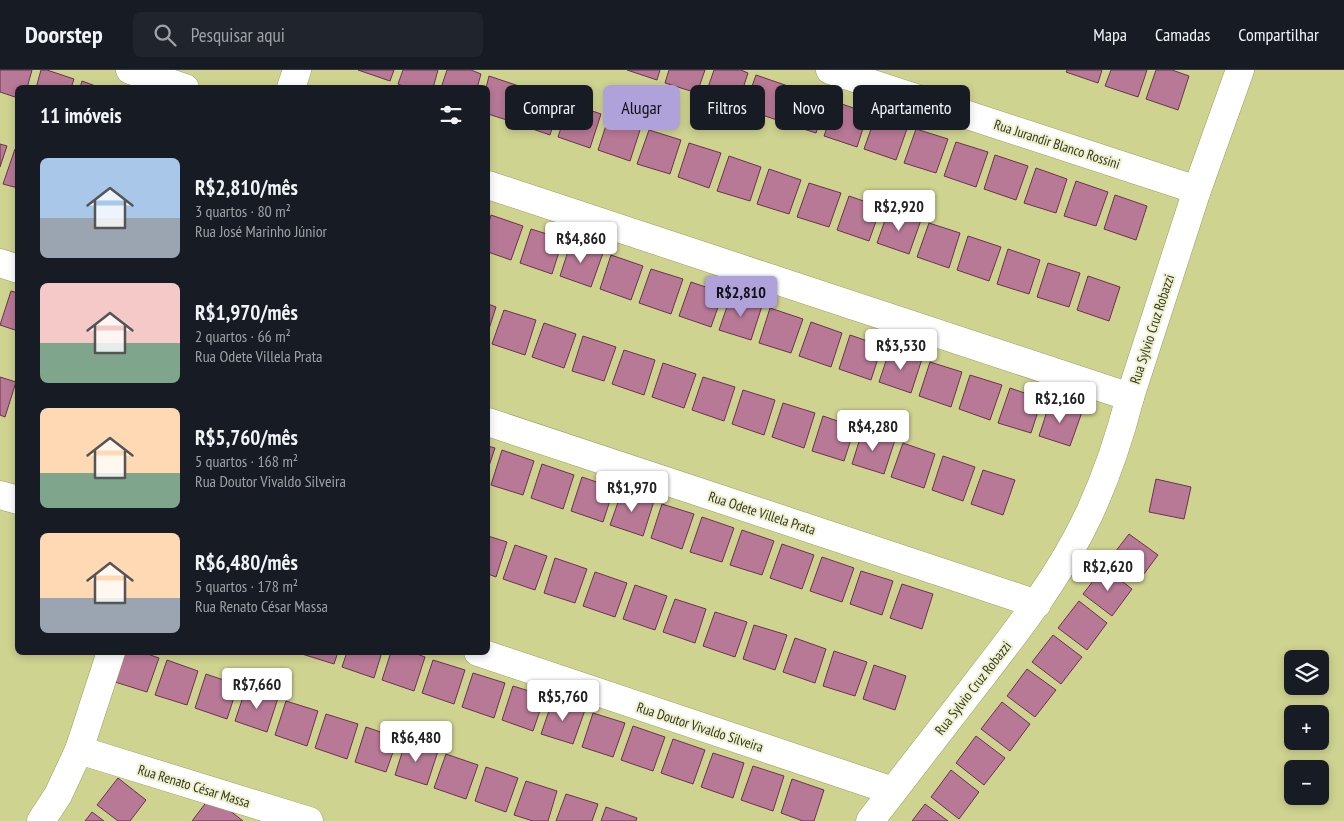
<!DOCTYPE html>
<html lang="pt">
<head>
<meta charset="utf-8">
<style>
  body { margin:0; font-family:"PT Sans Narrow",sans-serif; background:#20242c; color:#f1f3f6; height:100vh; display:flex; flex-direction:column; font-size:19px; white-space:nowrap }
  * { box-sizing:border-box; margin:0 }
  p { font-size:16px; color:#9ea1a6 }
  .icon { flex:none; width:28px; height:28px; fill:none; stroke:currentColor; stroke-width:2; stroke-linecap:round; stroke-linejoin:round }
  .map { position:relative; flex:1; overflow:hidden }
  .sheet { position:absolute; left:15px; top:15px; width:475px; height:570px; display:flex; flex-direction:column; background:#171b24; border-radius:8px; box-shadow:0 2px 8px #0003 }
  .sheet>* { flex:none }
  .guide { position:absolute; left:505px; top:15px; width:475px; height:45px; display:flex; gap:10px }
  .fabs { position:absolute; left:1284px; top:580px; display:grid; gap:10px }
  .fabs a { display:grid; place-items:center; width:45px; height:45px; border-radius:8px; background:#171b24; box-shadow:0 2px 8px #0003; font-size:25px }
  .price { position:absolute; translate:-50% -42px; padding:0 11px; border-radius:5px; background:#fff; color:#222; font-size:16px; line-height:32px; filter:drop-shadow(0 1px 2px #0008) }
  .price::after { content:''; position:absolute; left:50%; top:30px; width:15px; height:11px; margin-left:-8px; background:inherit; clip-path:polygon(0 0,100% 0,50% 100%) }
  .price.current { background:#afa1d9; color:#111 }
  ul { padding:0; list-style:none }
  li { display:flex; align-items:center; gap:15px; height:125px; padding:0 25px }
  li span { display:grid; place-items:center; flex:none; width:140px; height:100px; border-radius:8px; color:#555 }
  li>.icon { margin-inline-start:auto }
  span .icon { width:60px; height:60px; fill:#fffc; stroke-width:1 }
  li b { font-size:21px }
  h2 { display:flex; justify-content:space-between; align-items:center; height:60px; padding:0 25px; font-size:21px }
  .pill { padding:0 18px; border-radius:8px; background:#171b24; box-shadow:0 2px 8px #0003; font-size:18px; line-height:45px }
  .pill.current { background:#afa1d9; color:#111 }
  header { display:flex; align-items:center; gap:30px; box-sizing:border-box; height:70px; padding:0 25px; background:#171b24; border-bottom:1px solid #363941 }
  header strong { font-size:24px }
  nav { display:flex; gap:28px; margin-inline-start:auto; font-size:18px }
  .search { width:350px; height:45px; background:#20242c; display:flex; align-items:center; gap:12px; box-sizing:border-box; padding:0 18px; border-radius:8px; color:#9ea1a6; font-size:19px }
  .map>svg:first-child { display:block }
  .building { fill:#b87996; stroke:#6a334e }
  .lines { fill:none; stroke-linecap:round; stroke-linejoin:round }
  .minor-casing { stroke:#9b9e5e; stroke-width:29 }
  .minor { stroke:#fff; stroke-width:28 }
  .labels { text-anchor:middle; stroke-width:4; stroke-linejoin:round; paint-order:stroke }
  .street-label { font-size:14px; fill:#35361b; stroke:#eef1d0 }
</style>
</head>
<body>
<header>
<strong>Doorstep</strong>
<div class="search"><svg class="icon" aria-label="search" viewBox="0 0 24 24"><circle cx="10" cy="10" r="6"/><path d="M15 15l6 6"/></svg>Pesquisar aqui</div>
<nav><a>Mapa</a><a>Camadas</a><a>Compartilhar</a></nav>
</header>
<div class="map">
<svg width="1344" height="751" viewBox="0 0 1344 751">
  <rect width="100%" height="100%" fill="#cfd390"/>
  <g class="building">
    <polygon points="0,0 32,0 27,18 18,18 18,28 0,22"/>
    <polygon points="41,0 47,0 74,9 71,18 36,18"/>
    <polygon points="358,0 394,0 390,11"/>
    <polygon points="403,0 438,0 433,18 408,18 398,14"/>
    <polygon points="447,0 471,0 481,4 477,18 441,18"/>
    <polygon points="627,0 660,0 657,10"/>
    <polygon points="669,0 705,0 697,23 665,13"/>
    <polygon points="714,0 741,0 748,3 737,37 705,26"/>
    <polygon points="1067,0 1102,0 1098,13 1066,2"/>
    <polygon points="1111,0 1147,0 1138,27 1105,16"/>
    <polygon points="1156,0 1172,0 1189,6 1178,40 1146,29"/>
    <polygon points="756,5 788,16 777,50 744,39"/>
    <polygon points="489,6 522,17 510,51 488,44 488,18 486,18"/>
    <polygon points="82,11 101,18 80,18"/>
    <polygon points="796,18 828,29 816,63 785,53"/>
    <polygon points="529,20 561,30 550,65 518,54"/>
    <polygon points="836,32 868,43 857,77 824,66"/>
    <polygon points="569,33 601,44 590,78 558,67"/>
    <polygon points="876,45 908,56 896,90 864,79"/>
    <polygon points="609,46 641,57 630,91 598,80"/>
    <polygon points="916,59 948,69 936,103 904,93"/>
    <polygon points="649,60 681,70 670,104 637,94"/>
    <polygon points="956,72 988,82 976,117 944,106"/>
    <polygon points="689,73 721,83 709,118 678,107"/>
    <polygon points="0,74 7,76 0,97"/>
    <polygon points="15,79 18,80 18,118 3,114"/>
    <polygon points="995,85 1028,96 1016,130 984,119"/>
    <polygon points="729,86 761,97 750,131 717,121"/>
    <polygon points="1036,98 1067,109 1056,143 1024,133"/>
    <polygon points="769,99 801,110 789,144 757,134"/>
    <polygon points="1076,111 1108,122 1096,156 1064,146"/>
    <polygon points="809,113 841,123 829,157 797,147"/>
    <polygon points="1115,125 1147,136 1136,170 1104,159"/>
    <polygon points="849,126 881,137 869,171 837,160"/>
    <polygon points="889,139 921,150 909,184 877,173"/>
    <polygon points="491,145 523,156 511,190 488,182 488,156"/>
    <polygon points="929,153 960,163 949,198 917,187"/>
    <polygon points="531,159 563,169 552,204 520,193"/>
    <polygon points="968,166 1001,177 989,211 957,200"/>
    <polygon points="571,172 603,183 591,217 560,206"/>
    <polygon points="1008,179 1040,190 1029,224 997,214"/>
    <polygon points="611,185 643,196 631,230 600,219"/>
    <polygon points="1048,193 1080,203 1069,237 1037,227"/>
    <polygon points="651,199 683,209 671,244 639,233"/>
    <polygon points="1088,206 1120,217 1109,251 1077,240"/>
    <polygon points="691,212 723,223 711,257 679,246"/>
    <polygon points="11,221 18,223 18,261 0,255"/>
    <polygon points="731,225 762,236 751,270 719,260"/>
    <polygon points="488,234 496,237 488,262"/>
    <polygon points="770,238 803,249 791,283 759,273"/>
    <polygon points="504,240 536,250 525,285 492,274"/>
    <polygon points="811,252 842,263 831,297 799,286"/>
    <polygon points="544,253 576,264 564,298 532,287"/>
    <polygon points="850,265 882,276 871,310 839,299"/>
    <polygon points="583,266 616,277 604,311 572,301"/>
    <polygon points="890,279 922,289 911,323 879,312"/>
    <polygon points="624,280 655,290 644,325 612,314"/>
    <polygon points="930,292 962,302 951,337 919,326"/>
    <polygon points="663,293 696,304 684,338 652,327"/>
    <polygon points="970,305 1002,315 990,350 959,339"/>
    <polygon points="0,307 16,312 5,347 0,345"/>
    <polygon points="703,307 735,317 724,351 692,340"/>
    <polygon points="1010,318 1042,329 1031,363 998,353"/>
    <polygon points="743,320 775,330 764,365 732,354"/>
    <polygon points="1050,332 1082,342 1070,376 1039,366"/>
    <polygon points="783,333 815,343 804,378 772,367"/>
    <polygon points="823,346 855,357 844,391 812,381"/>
    <polygon points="863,359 895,370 884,404 852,394"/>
    <polygon points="903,373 935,384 924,418 891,407"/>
    <polygon points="488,376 495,378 488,399"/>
    <polygon points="502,380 534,391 523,425 491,415"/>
    <polygon points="943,386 975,397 963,431 932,420"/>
    <polygon points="542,394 574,405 563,439 531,428"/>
    <polygon points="983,400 1015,410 1003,445 971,434"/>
    <polygon points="582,407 614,418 603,452 571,441"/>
    <polygon points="1156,409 1191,417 1184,449 1149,442"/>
    <polygon points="622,421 654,431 643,466 610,455"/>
    <polygon points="662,434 694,444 682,479 651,468"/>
    <polygon points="702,447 734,458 722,492 690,482"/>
    <polygon points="742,460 774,471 762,505 730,495"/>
    <polygon points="1129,464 1158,485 1138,512 1109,490"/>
    <polygon points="488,466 507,472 496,507 488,504"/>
    <polygon points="782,474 814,485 802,519 770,508"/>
    <polygon points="515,475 547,486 535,520 503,509"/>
    <polygon points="822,487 854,498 842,532 810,521"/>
    <polygon points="555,488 587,499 575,533 544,523"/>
    <polygon points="1104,497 1132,519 1112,546 1083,524"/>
    <polygon points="861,501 893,511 882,545 850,534"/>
    <polygon points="595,502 627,513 615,547 583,536"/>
    <polygon points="902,514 933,524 922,559 890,548"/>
    <polygon points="635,515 667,526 655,560 623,549"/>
    <polygon points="675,529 706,539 695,573 663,562"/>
    <polygon points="1079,531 1107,553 1087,580 1058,558"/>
    <polygon points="715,542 747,552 735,587 703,576"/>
    <polygon points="754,555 787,565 775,600 743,589"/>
    <polygon points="1053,565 1082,587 1061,614 1032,592"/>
    <polygon points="795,568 826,579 815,613 783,602"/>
    <polygon points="834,581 867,592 855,626 823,616"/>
    <polygon points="125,582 142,582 159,588 147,622 115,612"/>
    <polygon points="302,582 338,582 334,594 302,584"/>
    <polygon points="347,582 382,582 374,608 342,597"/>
    <polygon points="391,582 412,582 425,587 414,621 382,610"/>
    <polygon points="167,590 198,601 187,635 155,625"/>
    <polygon points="433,590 465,600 454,634 422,623"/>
    <polygon points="874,595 906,606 895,640 863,629"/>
    <polygon points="1027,599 1056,620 1035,647 1007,626"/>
    <polygon points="473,603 505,613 494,648 462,637"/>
    <polygon points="206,604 238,615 227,649 195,638"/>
    <polygon points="513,616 545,626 533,661 502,650"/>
    <polygon points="246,618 278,628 267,662 235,651"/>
    <polygon points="553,629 585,640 573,674 541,664"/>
    <polygon points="286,631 318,641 307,676 275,665"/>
    <polygon points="1002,632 1030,654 1010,681 981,659"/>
    <polygon points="593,643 625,653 613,687 582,677"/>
    <polygon points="326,644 358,654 347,689 315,678"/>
    <polygon points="633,656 665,667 653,701 621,690"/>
    <polygon points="366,657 398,668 386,702 355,692"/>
    <polygon points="976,666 1005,688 984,715 956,693"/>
    <polygon points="673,669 705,680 693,714 661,703"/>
    <polygon points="406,670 438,681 427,715 395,705"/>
    <polygon points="713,683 744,693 733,728 701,717"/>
    <polygon points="446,684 478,695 466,729 434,718"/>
    <polygon points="753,696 784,706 773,741 741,730"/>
    <polygon points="486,697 518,708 506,742 475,731"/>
    <polygon points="951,700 979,722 959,749 931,727"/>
    <polygon points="118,708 146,730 130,751 118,751 97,735"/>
    <polygon points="792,709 824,720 814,751 803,751 781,743"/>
    <polygon points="526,711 557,721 548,751 533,751 514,745"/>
    <polygon points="566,724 598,734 592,751 556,751"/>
    <polygon points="211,726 243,751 192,751"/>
    <polygon points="925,734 948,751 912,751"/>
    <polygon points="606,737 637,748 636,751 601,751"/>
    <polygon points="92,742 104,751 85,751"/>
  </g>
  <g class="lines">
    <g class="minor-casing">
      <g id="minor">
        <polyline points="130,0 185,18"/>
        <polyline points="830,0 1197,120"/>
        <polyline points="291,18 297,0"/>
        <polyline points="488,115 1130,327"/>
        <polyline points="0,193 18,199"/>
        <polyline points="488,352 1037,534"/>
        <polyline points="0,425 18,430"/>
        <polyline points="478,582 893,721"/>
        <polyline points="79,680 309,751"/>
        <polyline points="41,751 58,725 79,680 111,582"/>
        <path d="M870,751C906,704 943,657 979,610C1020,557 1062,503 1090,442C1107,405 1120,366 1130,327L1197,120L1240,0"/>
      </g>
    </g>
    <use href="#minor" class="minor"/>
  </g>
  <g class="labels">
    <g class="street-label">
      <text transform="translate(1057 74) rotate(18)" y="5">Rua Jurandir Blanco Rossini</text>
      <text transform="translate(1152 259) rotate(-72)" y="5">Rua Sylvio Cruz Robazzi</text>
      <text transform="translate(762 443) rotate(18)" y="5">Rua Odete Villela Prata</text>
      <text transform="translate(973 618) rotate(-52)" y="5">Rua Sylvio Cruz Robazzi</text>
      <text transform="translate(700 657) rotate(18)" y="5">Rua Doutor Vivaldo Silveira</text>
      <text transform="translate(194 716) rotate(17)" y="5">Rua Renato César Massa</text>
    </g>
  </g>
</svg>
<div class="fabs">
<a><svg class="icon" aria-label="layers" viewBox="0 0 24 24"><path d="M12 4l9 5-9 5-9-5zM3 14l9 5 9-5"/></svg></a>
<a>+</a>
<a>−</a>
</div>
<b class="price" style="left:899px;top:162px">R$2,920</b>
<b class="price" style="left:581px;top:194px">R$4,860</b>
<b class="price current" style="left:741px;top:248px">R$2,810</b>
<b class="price" style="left:901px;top:301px">R$3,530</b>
<b class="price" style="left:1060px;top:354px">R$2,160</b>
<b class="price" style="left:873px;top:382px">R$4,280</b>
<b class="price" style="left:632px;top:443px">R$1,970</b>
<b class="price" style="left:1108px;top:522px">R$2,620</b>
<b class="price" style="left:257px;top:640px">R$7,660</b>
<b class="price" style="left:563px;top:652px">R$5,760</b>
<b class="price" style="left:416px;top:693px">R$6,480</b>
<div class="guide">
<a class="pill">Comprar</a>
<a class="pill current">Alugar</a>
<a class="pill">Filtros</a>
<a class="pill">Novo</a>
<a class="pill">Apartamento</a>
</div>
<section class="sheet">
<h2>11 imóveis<svg class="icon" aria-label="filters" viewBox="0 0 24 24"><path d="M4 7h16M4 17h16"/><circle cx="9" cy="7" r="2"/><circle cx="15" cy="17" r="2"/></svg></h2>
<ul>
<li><span style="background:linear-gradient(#a9c7e8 60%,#9aa5b1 0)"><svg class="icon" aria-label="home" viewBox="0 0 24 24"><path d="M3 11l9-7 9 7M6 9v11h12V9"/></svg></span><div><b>R$2,810/mês</b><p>3 quartos · 80 m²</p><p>Rua José Marinho Júnior</p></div></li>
<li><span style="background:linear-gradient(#f6c9c9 60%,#7fa58c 0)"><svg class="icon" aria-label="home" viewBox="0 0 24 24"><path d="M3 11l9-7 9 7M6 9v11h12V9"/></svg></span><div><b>R$1,970/mês</b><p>2 quartos · 66 m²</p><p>Rua Odete Villela Prata</p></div></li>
<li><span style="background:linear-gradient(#ffd9b3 65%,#7fa58c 0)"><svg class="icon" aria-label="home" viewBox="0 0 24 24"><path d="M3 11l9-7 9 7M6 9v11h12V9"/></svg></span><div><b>R$5,760/mês</b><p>5 quartos · 168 m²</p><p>Rua Doutor Vivaldo Silveira</p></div></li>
<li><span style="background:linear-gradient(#ffd9b3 65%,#9aa5b1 0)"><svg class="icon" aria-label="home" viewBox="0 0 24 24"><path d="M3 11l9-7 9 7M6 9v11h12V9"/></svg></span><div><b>R$6,480/mês</b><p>5 quartos · 178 m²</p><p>Rua Renato César Massa</p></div></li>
</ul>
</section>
</div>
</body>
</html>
